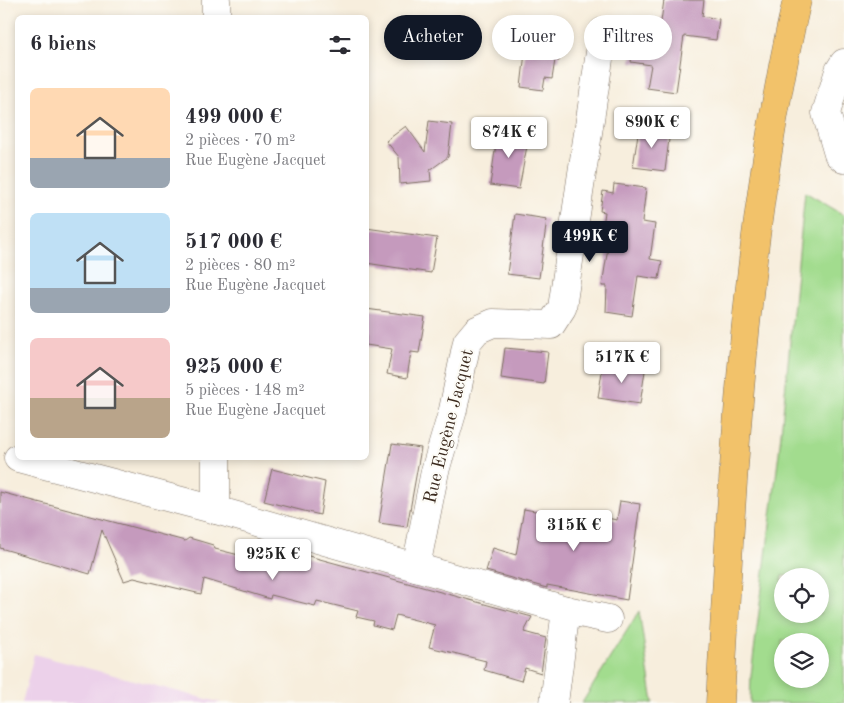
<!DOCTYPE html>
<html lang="fr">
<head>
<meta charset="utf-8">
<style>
  body { margin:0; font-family:"Old Standard TT",serif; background:#f7f7f7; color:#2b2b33; height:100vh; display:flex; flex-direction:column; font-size:19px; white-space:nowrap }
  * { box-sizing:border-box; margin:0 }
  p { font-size:16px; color:#7c7c81 }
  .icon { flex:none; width:28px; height:28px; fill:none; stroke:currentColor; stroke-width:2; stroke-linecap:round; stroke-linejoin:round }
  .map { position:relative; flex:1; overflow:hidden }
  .sheet { position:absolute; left:15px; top:15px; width:354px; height:445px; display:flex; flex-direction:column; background:#fff; border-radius:8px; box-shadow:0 2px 8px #0003 }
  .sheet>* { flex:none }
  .top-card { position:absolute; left:384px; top:15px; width:385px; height:45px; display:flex; gap:10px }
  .buttons { position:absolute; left:774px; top:568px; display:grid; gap:10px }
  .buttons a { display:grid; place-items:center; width:55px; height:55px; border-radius:50%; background:#fff; box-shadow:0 2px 8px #0003; font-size:25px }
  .price { position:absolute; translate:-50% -42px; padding:0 11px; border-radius:5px; background:#fff; color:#222; font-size:16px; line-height:32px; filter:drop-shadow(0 1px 2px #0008) }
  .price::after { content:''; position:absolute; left:50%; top:30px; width:15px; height:11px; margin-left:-8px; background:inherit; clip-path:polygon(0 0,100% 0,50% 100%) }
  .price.current { background:#111827; color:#fff }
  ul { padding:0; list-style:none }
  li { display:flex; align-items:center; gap:15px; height:125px; padding:0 15px }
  li span { display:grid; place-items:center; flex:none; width:140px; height:100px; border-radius:8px; color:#555 }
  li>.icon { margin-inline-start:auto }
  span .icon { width:60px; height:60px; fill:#fffc; stroke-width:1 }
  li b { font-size:21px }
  h2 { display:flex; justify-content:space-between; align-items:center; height:60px; padding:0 15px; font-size:21px }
  .tag { padding:0 18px; border-radius:22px; background:#fff; box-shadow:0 2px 8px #0003; font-size:18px; line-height:45px }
  .tag.current { background:#111827; color:#fff }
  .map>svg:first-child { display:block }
  .built { fill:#ecd1ea }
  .green { fill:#a2dc8e; stroke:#6e8356; fill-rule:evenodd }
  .building { fill:#c59abd }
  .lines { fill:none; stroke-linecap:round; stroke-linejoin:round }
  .minor-casing { stroke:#7d6f61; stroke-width:29 }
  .highway-casing { stroke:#7d6f61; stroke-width:29 }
  .minor { stroke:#fff; stroke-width:28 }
  .highway { stroke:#f2c26a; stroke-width:28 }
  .labels { text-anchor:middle; stroke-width:4.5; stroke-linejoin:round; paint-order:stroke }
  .street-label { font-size:18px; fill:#3b2a1e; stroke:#fdfcf7 }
</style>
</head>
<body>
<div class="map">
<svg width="844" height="703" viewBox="0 0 844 703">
  <rect width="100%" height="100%" fill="#fdfcf7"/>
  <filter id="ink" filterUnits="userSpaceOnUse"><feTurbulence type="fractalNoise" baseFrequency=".02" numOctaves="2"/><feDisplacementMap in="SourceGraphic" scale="10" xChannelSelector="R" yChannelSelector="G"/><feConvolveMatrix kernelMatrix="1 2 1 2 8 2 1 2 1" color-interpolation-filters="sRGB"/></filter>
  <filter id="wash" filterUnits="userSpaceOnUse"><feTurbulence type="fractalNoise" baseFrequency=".0096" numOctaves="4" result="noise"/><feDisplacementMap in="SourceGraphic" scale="20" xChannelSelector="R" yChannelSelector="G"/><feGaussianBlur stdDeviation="1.12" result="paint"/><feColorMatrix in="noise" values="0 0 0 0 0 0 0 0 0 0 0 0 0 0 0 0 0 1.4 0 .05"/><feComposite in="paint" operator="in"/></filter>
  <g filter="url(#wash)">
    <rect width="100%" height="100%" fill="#f7eedd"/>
    <polygon class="built" points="34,654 56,660 222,703 22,703"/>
    <g class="green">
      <path d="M805,192L844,215V703H750L751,675L779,453ZM782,576H820V614H782ZM782,641H820V679H782Z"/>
      <polygon points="639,611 653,703 582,703"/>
    </g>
    <g id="blocks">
      <g class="building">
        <polygon points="664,0 704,0 702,16 719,19 716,40 684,36 676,92 647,88 651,65 631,62 634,40 658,43"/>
        <polygon points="528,27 563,32 559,61 555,60 552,79 545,78 543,90 521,87"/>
        <polygon points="429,121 452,124 448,157 430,170 431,181 400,184 399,157 386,141 406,126 425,152"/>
        <polygon points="639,127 670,131 665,171 633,167"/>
        <polygon points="498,130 529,135 519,189 490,185"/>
        <polygon points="614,184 646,188 642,222 655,224 650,259 662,261 659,279 638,276 632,316 606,312 607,286 602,286 609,241 605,241 607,227 603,226 605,212 600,211 603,191 613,193"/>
        <polygon points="515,214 547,219 539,278 507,274"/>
        <polygon points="366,228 437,238 431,273 366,263"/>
        <polygon points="366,309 425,317 419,353 411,352 407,378 387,374 392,349 366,345"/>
        <polygon points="505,348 548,352 544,384 501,378"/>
        <polygon points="603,365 645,371 640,404 598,398"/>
        <polygon points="392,444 421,448 407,527 379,523"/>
        <polygon points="272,469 325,482 320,515 264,501"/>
        <polygon points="0,492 185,541 189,538 203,542 213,545 215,549 279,565 283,549 532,617 524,632 546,638 541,673 525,668 521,681 484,670 486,661 429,647 435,625 396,615 392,630 373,625 374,621 356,617 358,611 317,601 315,606 271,595 270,599 204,579 201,594 134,578 124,581 102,530 90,574 0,548"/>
        <polygon points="620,501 640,504 627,600 547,585 547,588 486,571 493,548 516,555 524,509 574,518 575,512 617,520"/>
      </g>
    </g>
  </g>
  <g filter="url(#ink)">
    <use href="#blocks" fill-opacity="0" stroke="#7d6f61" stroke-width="1"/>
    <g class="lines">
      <g class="minor-casing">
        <g id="minor">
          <polyline points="216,18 216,0"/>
          <polyline points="844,63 839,71 826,113 838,154 844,159"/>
          <polyline points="18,458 216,510 566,610 608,619"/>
          <polyline points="216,510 216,458"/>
          <polyline points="416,567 435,471 453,410 467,342 477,330 493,323 551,325 562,308 603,32"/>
          <polyline points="554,703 566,610"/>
        </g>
      </g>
      <g class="highway-casing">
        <path id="highway" d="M720,703C733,468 744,230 797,0"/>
      </g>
      <use href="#minor" class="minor"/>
      <use href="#highway" class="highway"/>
    </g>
  </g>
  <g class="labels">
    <g class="street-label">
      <text transform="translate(448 426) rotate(-76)" y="6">Rue Eugène Jacquet</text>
    </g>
  </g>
</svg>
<div class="buttons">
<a><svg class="icon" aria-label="locate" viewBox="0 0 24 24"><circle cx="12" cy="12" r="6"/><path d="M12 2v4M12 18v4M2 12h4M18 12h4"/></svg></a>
<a><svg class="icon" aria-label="layers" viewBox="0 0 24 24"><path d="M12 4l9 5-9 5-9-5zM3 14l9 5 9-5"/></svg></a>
</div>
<b class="price" style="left:652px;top:149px">890K €</b>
<b class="price" style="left:509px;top:159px">874K €</b>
<b class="price current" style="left:590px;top:263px">499K €</b>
<b class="price" style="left:622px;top:384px">517K €</b>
<b class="price" style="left:574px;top:552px">315K €</b>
<b class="price" style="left:273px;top:581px">925K €</b>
<div class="top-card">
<a class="tag current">Acheter</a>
<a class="tag">Louer</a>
<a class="tag">Filtres</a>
</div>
<section class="sheet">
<h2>6 biens<svg class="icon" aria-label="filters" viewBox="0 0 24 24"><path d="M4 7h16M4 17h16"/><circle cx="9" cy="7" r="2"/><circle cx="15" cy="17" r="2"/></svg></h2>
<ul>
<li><span style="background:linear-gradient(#ffd9b3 70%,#9aa5b1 0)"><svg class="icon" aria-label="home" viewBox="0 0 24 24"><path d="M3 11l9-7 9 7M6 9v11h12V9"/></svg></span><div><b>499 000 €</b><p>2 pièces · 70 m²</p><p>Rue Eugène Jacquet</p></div></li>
<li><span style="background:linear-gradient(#bfe0f5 75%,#9aa5b1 0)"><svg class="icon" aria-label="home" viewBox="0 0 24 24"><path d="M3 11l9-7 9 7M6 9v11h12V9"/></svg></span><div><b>517 000 €</b><p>2 pièces · 80 m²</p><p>Rue Eugène Jacquet</p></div></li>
<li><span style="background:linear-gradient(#f6c9c9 60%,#b9a48a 0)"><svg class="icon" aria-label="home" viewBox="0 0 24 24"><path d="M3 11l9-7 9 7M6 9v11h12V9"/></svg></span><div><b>925 000 €</b><p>5 pièces · 148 m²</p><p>Rue Eugène Jacquet</p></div></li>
</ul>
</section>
</div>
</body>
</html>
